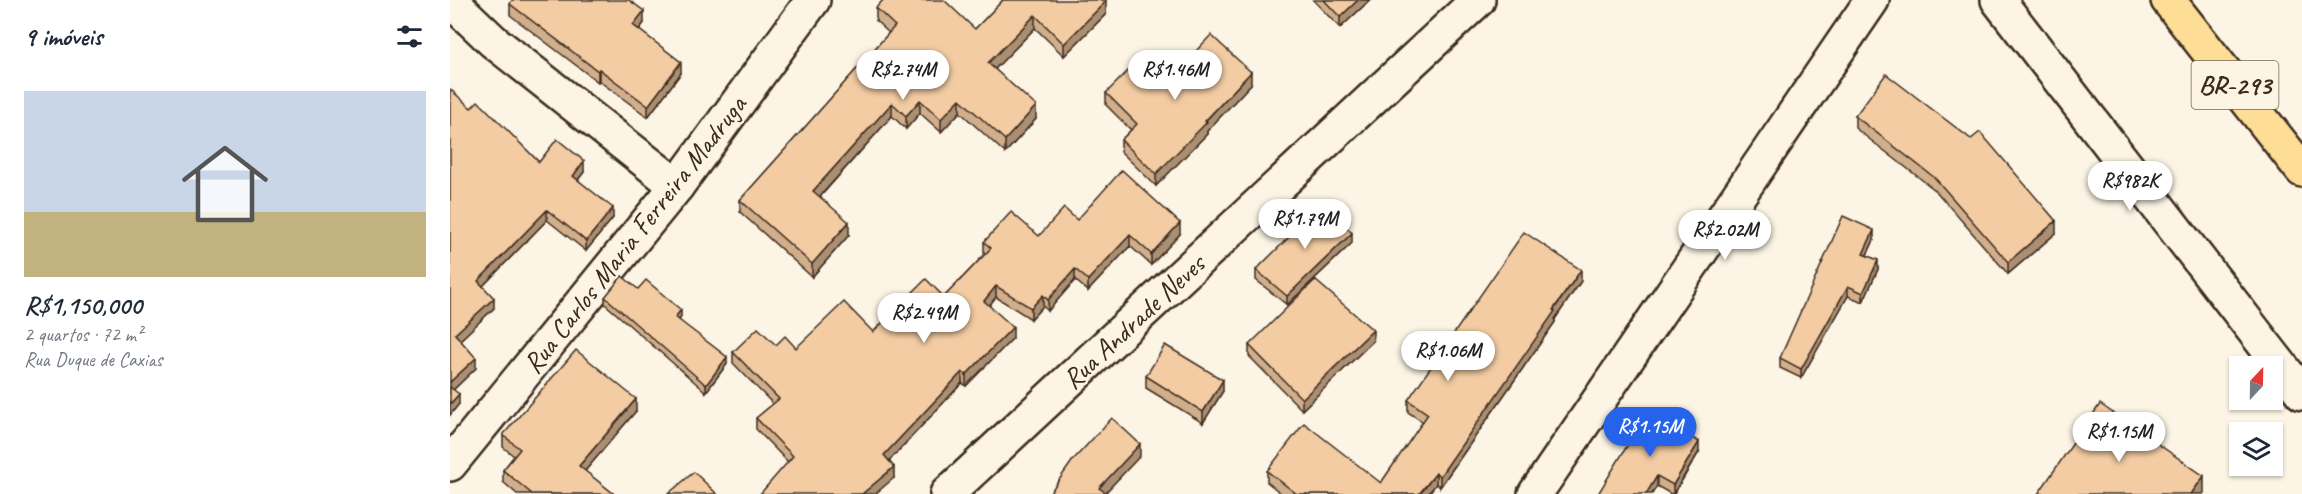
<!DOCTYPE html>
<html lang="pt">
<head>
<meta charset="utf-8">
<style>
  body { margin:0; font-family:Caveat,sans-serif; background:#f2f2f3; color:#1f2937; height:100vh; display:flex; flex-direction:column; font-size:22px; white-space:nowrap }
  * { box-sizing:border-box; margin:0 }
  p { font-size:20px; color:#747a83 }
  .icon { flex:none; width:33px; height:33px; fill:none; stroke:currentColor; stroke-width:2; stroke-linecap:round; stroke-linejoin:round }
  .map { position:relative; flex:1; overflow:hidden }
  .sheet { display:flex; flex-direction:column; background:#fff; width:450px }
  .sheet>* { flex:none }
  .needle { width:39px; rotate:22deg }
  .fabs { position:absolute; left:1779px; top:356px; display:grid; gap:12px }
  .fabs a { display:grid; place-items:center; width:54px; height:54px; border-radius:0px; background:#fff; box-shadow:0 2px 4px #0004; font-size:30px }
  .price { position:absolute; translate:-50% -51px; padding:0 14px; border-radius:21px; background:#fff; color:#222; font-size:20px; line-height:39px; filter:drop-shadow(0 2px 3px #0008) }
  .price::after { content:''; position:absolute; left:50%; top:36px; width:18px; height:14px; margin-left:-9px; background:inherit; clip-path:polygon(0 0,100% 0,50% 100%) }
  .price.on { background:#2563eb; color:#fff }
  ul { padding:0; list-style:none }
  li { display:grid; align-content:center; gap:12px; height:318px; padding:0 24px }
  li+li { border-top:2px solid #e0e1e3 }
  li span { display:grid; place-items:center; height:186px; border-radius:0px; color:#555 }
  li>.icon { margin-inline-start:auto }
  span .icon { width:108px; height:108px; fill:#fffc; stroke-width:1 }
  li b { font-size:26px }
  h2 { display:flex; justify-content:space-between; align-items:center; height:72px; padding:0 24px; font-size:26px }
  main { display:flex; flex:1; min-height:0 }
  .map>svg:first-child { display:block }
  .lines { fill:none; stroke-linecap:round; stroke-linejoin:round }
  .street-casing { stroke:#3b2a1e; stroke-width:38 }
  .highway-casing { stroke:#3b2a1e; stroke-width:38 }
  .street { stroke:#fcf5e5; stroke-width:33 }
  .highway { stroke:#fedd96; stroke-width:33 }
  .wall { fill:#d1af8c; stroke:#3b2a1e; stroke-width:1.5 }
  .shaded-wall { fill:#aa8f72; stroke:#3b2a1e; stroke-width:1.5 }
  .building { fill:#f3cca3; stroke:#3b2a1e; stroke-width:1.5 }
  .labels { text-anchor:middle; stroke-width:4.5; stroke-linejoin:round; paint-order:stroke }
  .shield { fill:#fcf5e5; stroke:#75675a; stroke-width:1.5 }
  .shield-label { font-size:27px; font-weight:bold; fill:#3b2a1e }
  .street-label { font-size:28px; fill:#3b2a1e; stroke:#fcf5e5 }
</style>
</head>
<body>
<main>
<section class="sheet">
<h2>9 imóveis<svg class="icon" aria-label="filters" viewBox="0 0 24 24"><path d="M4 7h16M4 17h16"/><circle cx="9" cy="7" r="2"/><circle cx="15" cy="17" r="2"/></svg></h2>
<ul>
<li><span style="background:linear-gradient(#c9d6e8 65%,#c2b280 0)"><svg class="icon" aria-label="home" viewBox="0 0 24 24"><path d="M3 11l9-7 9 7M6 9v11h12V9"/></svg></span><div><b>R$1,150,000</b><p>2 quartos · 72 m²</p><p>Rua Duque de Caxias</p></div></li>
</ul>
</section>
<div class="map">
<svg width="1852" height="494" viewBox="0 0 1852 494">
  <rect width="100%" height="100%" fill="#fcf5e5"/>
  <filter id="ink" filterUnits="userSpaceOnUse"><feTurbulence type="fractalNoise" baseFrequency=".0167" numOctaves="2"/><feDisplacementMap in="SourceGraphic" scale="12" xChannelSelector="R" yChannelSelector="G"/><feConvolveMatrix kernelMatrix="1 2 1 2 8 2 1 2 1" color-interpolation-filters="sRGB"/></filter>
  <g filter="url(#ink)">
    <g class="lines">
      <g class="street-casing">
        <g id="street">
          <polyline points="0,0 43,41 227,186"/>
          <polyline points="1548,0 1852,393"/>
          <polyline points="0,464 227,186 363,0"/>
          <polyline points="497,494 1028,0"/>
          <polyline points="1085,494 1422,0"/>
        </g>
      </g>
      <g class="highway-casing">
        <polyline id="highway" points="1718,0 1852,170"/>
      </g>
      <use href="#street" class="street"/>
      <use href="#highway" class="highway"/>
    </g>
    <g class="wall">
      <polygon points="553,0 656,14 614,56 585,28 545,69 586,119 555,153 510,112 491,132 470,113 456,129 442,116 370,197 399,235 362,277 290,212 290,200 439,33 426,21 426,8 525,29"/>
      <polygon points="863,0 920,0 890,28"/>
      <polygon points="60,4 194,23 189,30 231,73 198,117 149,81 148,82 60,15"/>
      <polygon points="716,83 801,84 757,131 757,134 706,186 671,152 671,140 681,130 656,105 656,93"/>
      <polygon points="21,108 89,162 134,172 128,180 163,218 136,251 97,220 33,286 44,308 10,340 26,368 3,390 9,404 0,415"/>
      <polygon points="1405,116 1606,233 1558,274 1485,190 1405,128"/>
      <polygon points="627,220 730,234 701,265 680,246 638,291 625,280 598,311 593,306 581,319 546,297 539,305 563,338 516,386 512,383 439,461 444,478 338,462 306,429 306,418 323,404 283,363 283,352 326,345 346,348 423,332 494,297 535,254 534,253 534,242 589,236"/>
      <polygon points="1424,240 1417,255 1428,269 1413,302 1398,296 1351,378 1330,368 1330,358"/>
      <polygon points="902,243 837,305 806,280 806,270"/>
      <polygon points="1131,281 1105,319 1105,322 990,487 986,484 978,494 832,494 817,482 817,471 931,483 973,422 958,412 958,400"/>
      <polygon points="188,289 231,317 229,320 277,364 256,392 155,304 155,297"/>
      <polygon points="923,341 852,410 799,356 799,345"/>
      <polygon points="696,376 773,391 753,423 696,388"/>
      <polygon points="186,411 135,471 164,494 67,494 53,482 53,470 64,456 53,447 53,435"/>
      <polygon points="1249,452 1224,494 1221,494 1207,486 1148,494"/>
    </g>
    <g class="shaded-wall">
      <polygon points="908,0 920,0 890,28 890,17"/>
      <polygon points="656,1 656,14 614,56 614,44"/>
      <polygon points="194,11 194,23 183,37 183,25"/>
      <polygon points="585,15 585,28 538,76 538,63"/>
      <polygon points="231,62 231,73 198,117 198,106"/>
      <polygon points="149,69 149,81 148,82 148,71"/>
      <polygon points="801,72 801,84 757,131 757,134 706,186 706,174"/>
      <polygon points="510,99 510,112 491,132 491,119"/>
      <polygon points="470,100 470,113 456,129 456,116"/>
      <polygon points="442,103 442,116 363,204 363,191"/>
      <polygon points="586,106 586,119 555,153 555,140"/>
      <polygon points="134,161 134,172 123,186 123,176"/>
      <polygon points="163,208 163,218 136,251 136,241"/>
      <polygon points="97,210 97,220 28,291 28,281"/>
      <polygon points="1606,221 1606,233 1558,274 1558,262"/>
      <polygon points="399,222 399,235 362,277 362,264"/>
      <polygon points="730,223 730,234 701,265 701,254"/>
      <polygon points="1424,230 1424,240 1413,263 1413,254"/>
      <polygon points="902,233 902,243 837,305 837,296"/>
      <polygon points="680,235 680,246 638,291 638,280"/>
      <polygon points="1428,260 1428,269 1413,302 1413,293"/>
      <polygon points="625,269 625,280 598,311 598,300"/>
      <polygon points="1131,270 1131,281 1105,319 1105,322 990,487 990,476"/>
      <polygon points="546,286 546,297 534,312 534,301"/>
      <polygon points="1398,286 1398,296 1351,378 1351,369"/>
      <polygon points="593,295 593,306 581,319 581,308"/>
      <polygon points="44,298 44,308 5,345 5,334"/>
      <polygon points="231,310 231,317 225,324 225,317"/>
      <polygon points="563,327 563,338 516,386 516,375"/>
      <polygon points="923,330 923,341 852,410 852,399"/>
      <polygon points="277,357 277,364 256,392 256,385"/>
      <polygon points="26,358 26,368 0,393 0,382"/>
      <polygon points="512,372 512,383 434,466 434,455"/>
      <polygon points="773,380 773,391 753,423 753,412"/>
      <polygon points="9,394 9,404 0,415 0,404"/>
      <polygon points="186,399 186,411 129,478 129,466"/>
      <polygon points="1249,442 1249,452 1223,494 1223,485"/>
      <polygon points="690,444 690,456 654,494 649,488"/>
      <polygon points="444,467 444,478 425,494 412,494"/>
      <polygon points="986,473 986,484 978,494 969,494"/>
      <polygon points="1207,476 1207,486 1202,494 1196,494"/>
      <polygon points="1754,476 1754,493 1753,494 1741,494"/>
    </g>
    <g class="building">
      <polygon points="62,0 179,0 194,11 183,25 231,62 198,106 149,69 148,71 60,4"/>
      <polygon points="433,0 494,0 525,29 553,0 655,0 656,1 614,44 585,15 538,63 586,106 555,140 510,99 491,119 470,100 456,116 442,103 363,191 399,222 362,264 290,200 445,26 426,8"/>
      <polygon points="874,0 908,0 890,17"/>
      <polygon points="761,35 801,72 755,121 757,122 706,174 671,140 687,124 656,93 691,58 716,83"/>
      <polygon points="1436,74 1521,139 1530,132 1606,221 1558,262 1485,178 1405,116"/>
      <polygon points="0,89 21,108 28,101 89,162 107,139 134,161 123,176 163,208 136,241 97,210 28,281 44,298 5,334 26,358 0,382"/>
      <polygon points="672,170 730,223 701,254 680,235 638,280 625,269 598,300 593,295 581,308 546,286 534,301 563,327 516,375 512,372 434,455 444,467 412,494 310,494 343,456 306,418 329,399 283,352 308,328 326,345 335,336 346,348 394,302 423,332 476,279 494,297 541,248 534,242 561,212 589,236 614,208 627,220"/>
      <polygon points="873,203 902,233 837,296 806,270"/>
      <polygon points="1393,216 1424,230 1413,254 1428,260 1413,293 1398,286 1351,369 1330,358"/>
      <polygon points="1074,232 1131,270 1103,310 1105,311 990,476 986,473 969,494 847,494 817,471 854,423 931,483 978,414 958,400"/>
      <polygon points="172,276 188,289 196,280 231,310 225,317 277,357 256,385 155,297"/>
      <polygon points="865,280 923,330 852,399 799,345"/>
      <polygon points="715,345 773,380 753,412 696,376"/>
      <polygon points="126,350 186,399 129,466 164,494 82,494 53,470 70,449 53,435"/>
      <polygon points="0,387 9,394 0,404"/>
      <polygon points="1650,404 1754,476 1741,494 1588,494"/>
      <polygon points="1198,411 1249,442 1223,485 1207,476 1196,494 1148,494"/>
      <polygon points="662,418 690,444 649,488 658,494 599,494 623,460"/>
      <polygon points="244,472 267,494 218,494"/>
    </g>
  </g>
  <g class="labels">
    <rect class="shield" x="1741.5" y="61" width="87" height="48" rx="4.5"/>
    <g class="shield-label">
      <text x="1785" y="94">BR-293</text>
    </g>
    <g class="street-label">
      <text transform="translate(184 234) rotate(-52)" y="10">Rua Carlos Maria Ferreira Madruga</text>
      <text transform="translate(683 321) rotate(-43)" y="10">Rua Andrade Neves</text>
    </g>
  </g>
</svg>
<div class="fabs">
<a><svg class="needle" viewBox="-14 -14 28 28"><path d="M0-13l5 13h-10z" fill="#e53935"/><path d="M0 13l5-13h-10z" fill="#747a83"/></svg></a>
<a><svg class="icon" aria-label="layers" viewBox="0 0 24 24"><path d="M12 4l9 5-9 5-9-5zM3 14l9 5 9-5"/></svg></a>
</div>
<b class="price" style="left:453px;top:101px">R$2.74M</b>
<b class="price" style="left:725px;top:101px">R$1.46M</b>
<b class="price" style="left:1680px;top:212px">R$982K</b>
<b class="price" style="left:855px;top:250px">R$1.79M</b>
<b class="price" style="left:1275px;top:261px">R$2.02M</b>
<b class="price" style="left:474px;top:344px">R$2.49M</b>
<b class="price" style="left:998px;top:382px">R$1.06M</b>
<b class="price on" style="left:1200px;top:458px">R$1.15M</b>
<b class="price" style="left:1669px;top:463px">R$1.15M</b>
</div>
</main>
</body>
</html>
